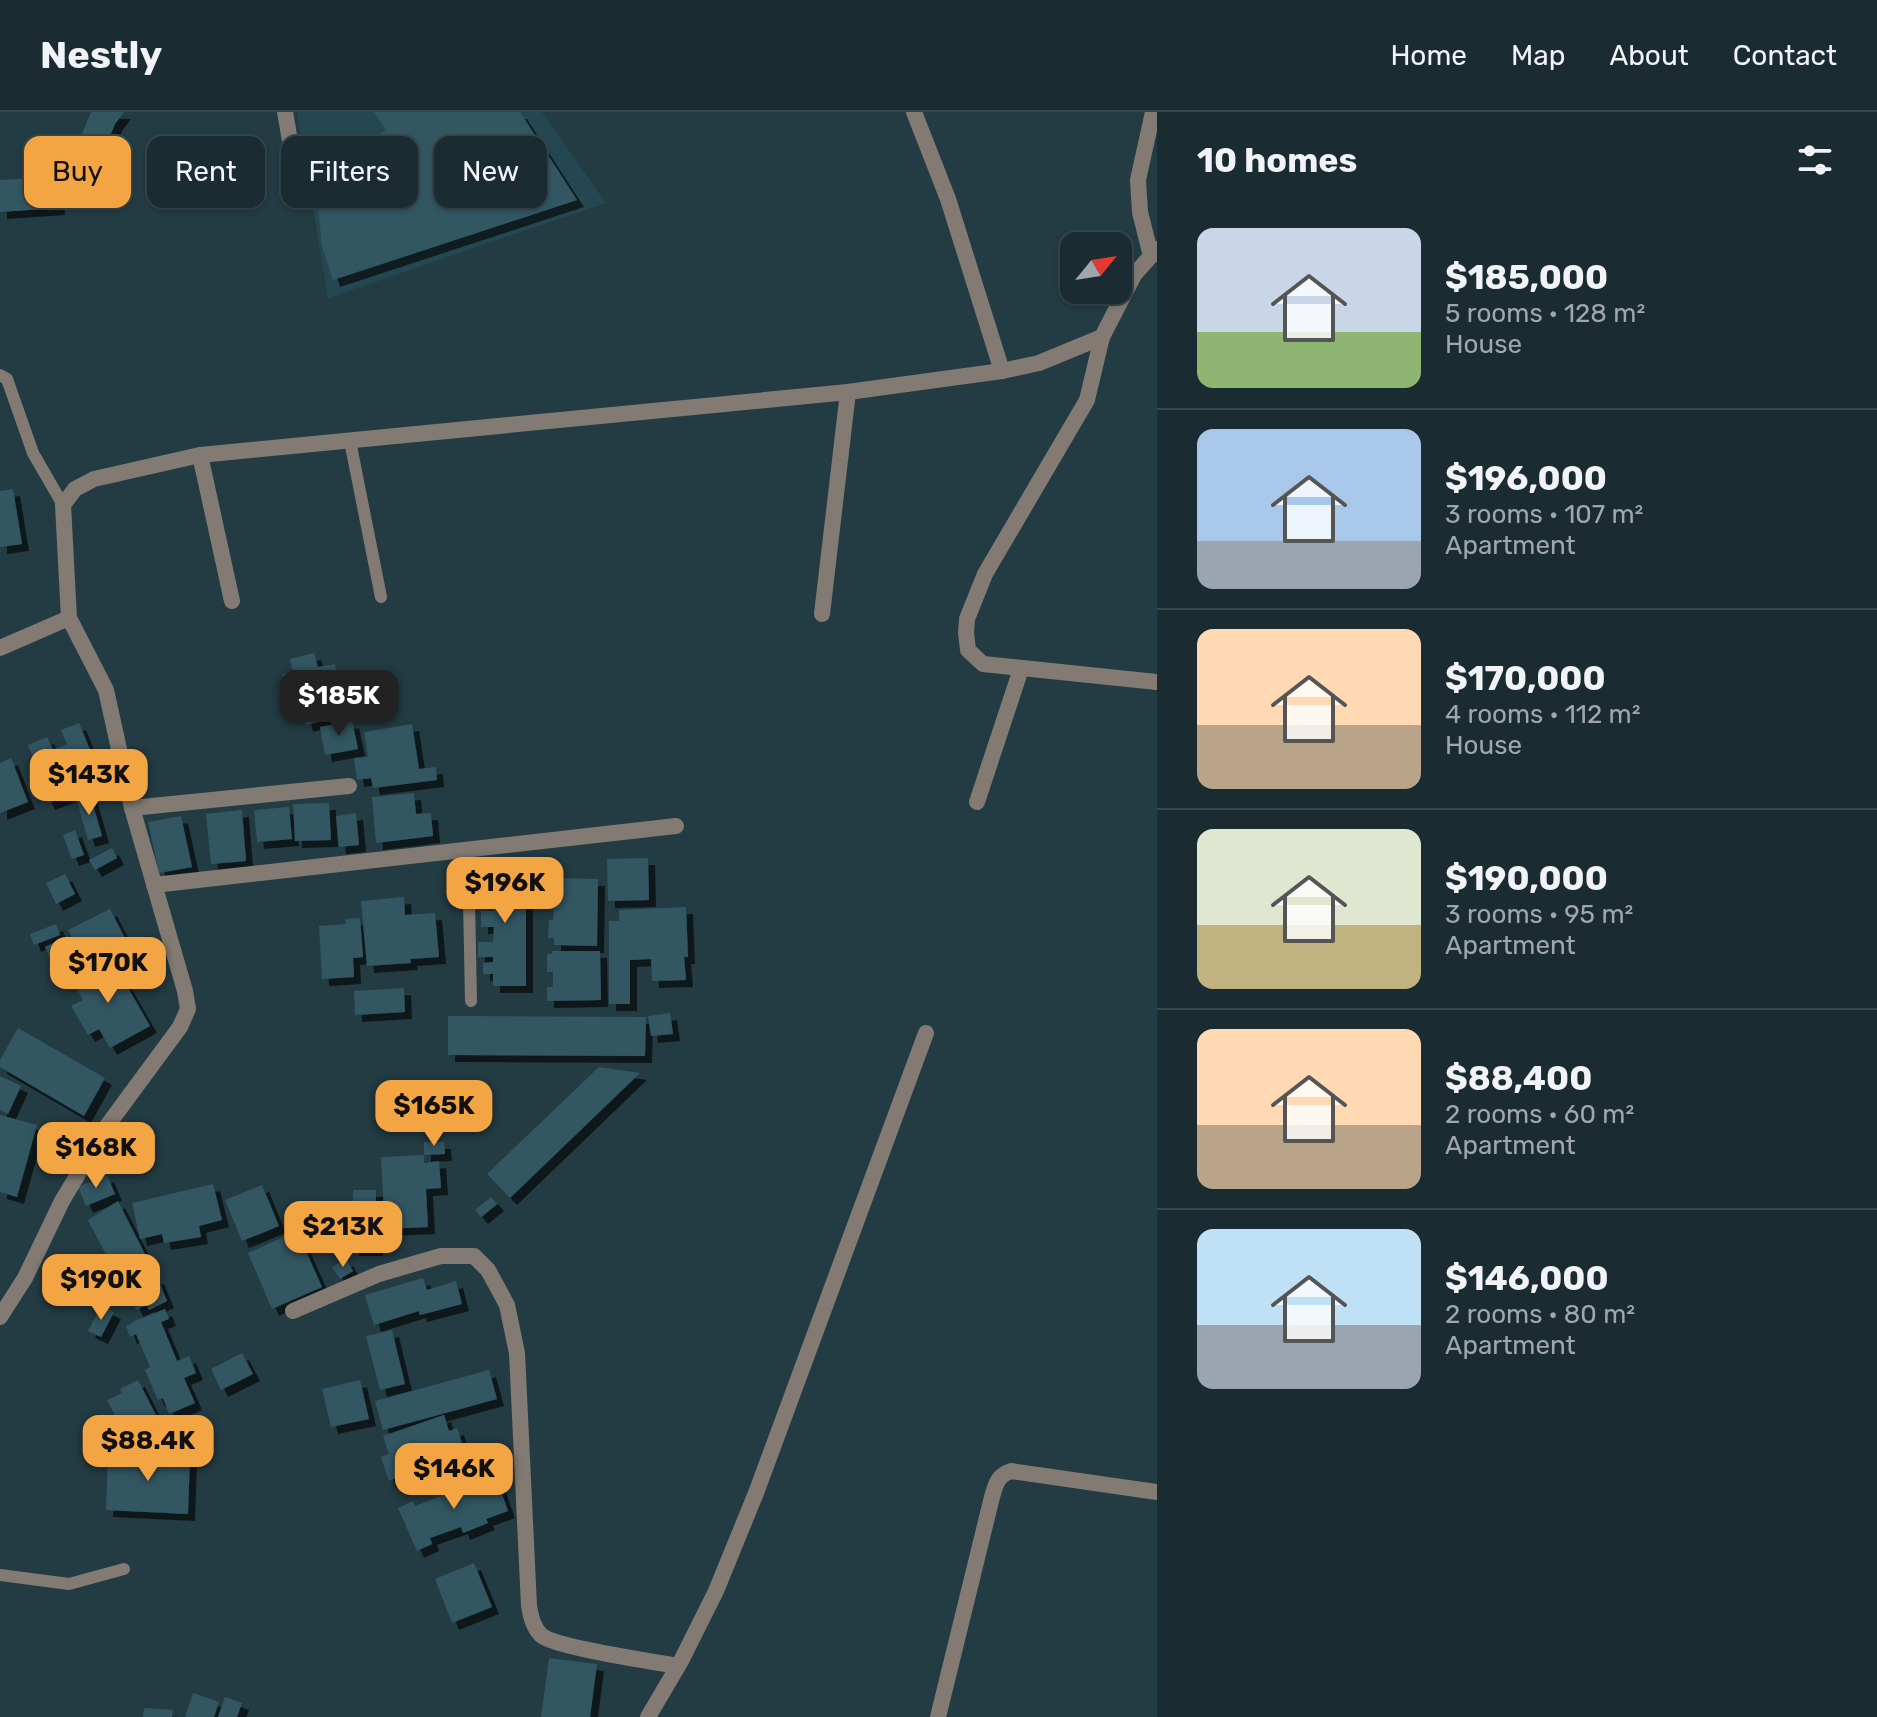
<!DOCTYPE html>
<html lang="en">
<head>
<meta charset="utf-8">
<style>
  body { margin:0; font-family:Rubik,sans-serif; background:#27383e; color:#f1f3f6; height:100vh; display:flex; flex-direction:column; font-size:30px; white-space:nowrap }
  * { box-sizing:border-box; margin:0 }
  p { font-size:26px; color:#9fa7ac }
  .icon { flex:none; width:44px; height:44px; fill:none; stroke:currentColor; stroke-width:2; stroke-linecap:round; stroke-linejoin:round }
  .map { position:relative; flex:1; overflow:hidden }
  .sheet { display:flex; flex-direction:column; background:#1a2c32; width:720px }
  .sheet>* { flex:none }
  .guide { position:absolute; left:24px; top:24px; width:760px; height:72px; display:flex; gap:16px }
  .needle { width:52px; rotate:60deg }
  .tools { position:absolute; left:1060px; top:120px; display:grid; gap:16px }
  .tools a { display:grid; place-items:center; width:72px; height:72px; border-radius:16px; background:#1a2c32; box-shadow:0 2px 6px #0004,0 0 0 2px #38484d; font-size:40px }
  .price { position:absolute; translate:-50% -68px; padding:0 18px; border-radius:16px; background:#f3a443; color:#111; font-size:26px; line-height:52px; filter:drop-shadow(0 2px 4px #0008) }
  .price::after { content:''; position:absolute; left:50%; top:48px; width:24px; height:18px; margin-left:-12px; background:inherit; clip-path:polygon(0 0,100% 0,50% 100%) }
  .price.on { background:#222; color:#fff }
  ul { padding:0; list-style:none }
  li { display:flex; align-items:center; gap:24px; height:200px; padding:0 40px }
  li+li { border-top:2px solid #38484d }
  li span { display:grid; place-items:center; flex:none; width:224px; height:160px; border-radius:16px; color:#555 }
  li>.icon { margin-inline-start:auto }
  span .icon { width:96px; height:96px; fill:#fffc; stroke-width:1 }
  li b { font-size:34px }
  h2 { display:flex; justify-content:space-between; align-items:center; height:96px; padding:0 40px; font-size:34px }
  .tag { padding:0 28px; border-radius:16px; background:#1a2c32; box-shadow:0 2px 6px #0004,0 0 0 2px #38484d; font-size:28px; line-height:72px }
  .tag.on { background:#f3a443; color:#111 }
  header { display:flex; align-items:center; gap:48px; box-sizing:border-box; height:112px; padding:0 40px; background:#1a2c32; border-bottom:2px solid #38484d }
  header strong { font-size:38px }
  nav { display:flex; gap:44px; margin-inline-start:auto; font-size:28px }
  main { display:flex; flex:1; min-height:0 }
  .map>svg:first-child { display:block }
  .built { fill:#254751 }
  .building { fill:#315762; filter:url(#shadow) }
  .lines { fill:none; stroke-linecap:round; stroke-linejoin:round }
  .service { stroke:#837b73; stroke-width:12 }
  .minor { stroke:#837b73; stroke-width:16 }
</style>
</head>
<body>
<header>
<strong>Nestly</strong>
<nav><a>Home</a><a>Map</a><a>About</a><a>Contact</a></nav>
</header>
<main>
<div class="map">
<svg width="1157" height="1605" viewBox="0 0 1157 1605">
  <defs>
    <filter id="shadow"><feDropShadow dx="7" dy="7" stdDeviation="0" flood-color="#0009"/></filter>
  </defs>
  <rect width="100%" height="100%" fill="#233b43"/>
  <polygon class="built" points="297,0 542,0 606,91 328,186"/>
  <g class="building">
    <polygon points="91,0 124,0 115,12 90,73 65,63"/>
    <polygon points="374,0 520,0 577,88 333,168 322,134 315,65 386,18"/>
    <polygon points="56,65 58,96 0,100 0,68"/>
    <polygon points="13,377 22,432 0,435 0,379"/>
    <polygon points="314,541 318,555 335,552 344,599 330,601 331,607 306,613 300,587 287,589 282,562 293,560 290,547"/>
    <polygon points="352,609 358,637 325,643 320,615"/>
    <polygon points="79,611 95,650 44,671 28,633 47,625 53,638 67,632 61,618"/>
    <polygon points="412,612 419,657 436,655 437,668 373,676 371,666 357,668 354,646 368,645 364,620"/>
    <polygon points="11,646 28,690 0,701 0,651"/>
    <polygon points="96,657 101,671 48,691 42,677"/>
    <polygon points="414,681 416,702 431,701 433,724 376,731 372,685"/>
    <polygon points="90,682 102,724 88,728 76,686"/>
    <polygon points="329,691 331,728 295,729 293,692"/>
    <polygon points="289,695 292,727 257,730 254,698"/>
    <polygon points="242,698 246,749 211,752 206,702"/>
    <polygon points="356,701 359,733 339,735 336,704"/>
    <polygon points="181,704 192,755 159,761 148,710"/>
    <polygon points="75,718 84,743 72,747 63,723"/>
    <polygon points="112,736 117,746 95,758 89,748"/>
    <polygon points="648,746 649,788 608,789 607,747"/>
    <polygon points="479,752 509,752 509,756 526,756 526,874 493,874 493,862 483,862 483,851 493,850 493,845 478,845 478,830 493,830 494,815 481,815 481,799 494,799 494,788 485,788 485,774 494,774 494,769 479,769"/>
    <polygon points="65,762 75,782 56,792 46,771"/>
    <polygon points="554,766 598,767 597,834 554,833 554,826 548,826 549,808 553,808 554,798 550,797"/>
    <polygon points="404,785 405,803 435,801 439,845 410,847 411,851 367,854 361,789"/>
    <polygon points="686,795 688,845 684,845 686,868 652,869 651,847 630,848 630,892 609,892 609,809 619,809 619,798"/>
    <polygon points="110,797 128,832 86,853 68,818"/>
    <polygon points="360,806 363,845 353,846 354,865 322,867 319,814 346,812 345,807"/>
    <polygon points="56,812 60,823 34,833 30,822"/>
    <polygon points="68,824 81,854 58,865 45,835"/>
    <polygon points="552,839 600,839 601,888 547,889 547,875 553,875 553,860 547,860 547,842 552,842"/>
    <polygon points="111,846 150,914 110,936 99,917 88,923 71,894 83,888 72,868"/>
    <polygon points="404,876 405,900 355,903 354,879"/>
    <polygon points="670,901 673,922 651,924 648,904"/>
    <polygon points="448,904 646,905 645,944 448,943"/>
    <polygon points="18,916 105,966 84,1004 0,955 0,948"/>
    <polygon points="599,955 640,961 510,1086 487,1062"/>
    <polygon points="0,964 21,974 8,1002 0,998"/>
    <polygon points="0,1003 37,1013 17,1085 0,1080"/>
    <polygon points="424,1030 444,1030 445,1042 424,1043"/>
    <polygon points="424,1043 424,1051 439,1049 441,1076 426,1077 428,1115 385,1117 381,1045"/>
    <polygon points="107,1063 115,1082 86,1094 78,1075"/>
    <polygon points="213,1072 222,1108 199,1114 201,1125 164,1131 162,1122 140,1127 132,1091"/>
    <polygon points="262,1073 279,1114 242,1129 225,1088"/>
    <polygon points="353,1078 376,1078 376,1137 352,1137"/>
    <polygon points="491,1085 497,1092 481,1105 475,1098"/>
    <polygon points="118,1089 149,1150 134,1158 129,1148 113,1156 88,1108"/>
    <polygon points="297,1119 322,1175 272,1197 248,1141"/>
    <polygon points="346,1147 353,1159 340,1167 332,1155"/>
    <polygon points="157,1165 167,1189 149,1198 147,1193 136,1198 131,1185 142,1181 138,1173"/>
    <polygon points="423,1166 427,1178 456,1169 462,1192 420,1203 419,1199 374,1213 365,1183"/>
    <polygon points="101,1194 114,1200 101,1225 88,1219"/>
    <polygon points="165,1197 169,1207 161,1210 177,1249 189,1244 196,1261 184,1266 195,1291 169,1302 163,1286 158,1288 145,1258 150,1255 136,1222 130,1225 126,1214 132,1211 132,1210"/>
    <polygon points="392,1218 405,1272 380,1278 366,1224"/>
    <polygon points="242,1241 253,1262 221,1278 211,1257"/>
    <polygon points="489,1258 497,1287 383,1318 375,1289"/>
    <polygon points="138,1268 159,1309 143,1317 140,1310 123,1319 107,1288 122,1281 120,1277"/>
    <polygon points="360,1268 369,1307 331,1315 322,1277"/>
    <polygon points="444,1303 449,1319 457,1316 466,1343 458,1346 461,1356 400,1377 396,1366 389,1369 381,1345 389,1342 383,1324"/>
    <polygon points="203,1321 203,1335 174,1335 173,1322"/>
    <polygon points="108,1340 190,1344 188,1402 106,1398"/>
    <polygon points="496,1365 508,1399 486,1407 488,1411 463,1421 461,1415 430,1426 432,1432 417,1439 398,1396 413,1389 415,1394 448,1381 447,1378 472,1369 473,1373"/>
    <polygon points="474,1451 492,1495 452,1511 435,1467"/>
    <polygon points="549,1546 597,1552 590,1605 541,1605"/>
    <polygon points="193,1581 219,1590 214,1605 185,1605"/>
    <polygon points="225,1585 242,1591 237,1605 218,1605"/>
    <polygon points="144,1596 173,1598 172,1605 143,1605"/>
  </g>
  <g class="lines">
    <g class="service">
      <polyline points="0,263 7,267 33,341 63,393"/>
      <polyline points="350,329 381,485"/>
      <polyline points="468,737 471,889"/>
      <polyline points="0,1463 69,1472 124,1457"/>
    </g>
    <g class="minor">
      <polyline points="285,0 294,52"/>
      <polyline points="914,0 948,87 1002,259"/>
      <polyline points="1151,144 1140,100 1138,68 1153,0"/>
      <polyline points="1102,225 1087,288 985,462 967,507 966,521 968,538 983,552 1157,570"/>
      <polyline points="200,343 232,489"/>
      <polyline points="822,502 848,280"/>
      <polyline points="0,536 69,506 63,393 75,377 94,367 200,343 848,280 1002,259 1039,251 1102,225 1134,163 1157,137"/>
      <polyline points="977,690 1021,557"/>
      <polyline points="132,696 349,674"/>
      <polyline points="154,773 676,714"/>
      <path d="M293,1199L379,1162L441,1144H474L488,1158L507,1193L517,1241L529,1494C531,1505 533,1515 541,1523C553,1535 655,1550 678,1554"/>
      <polyline points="0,1205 25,1166 62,1089 107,1014 180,915 188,897 185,879 132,696 106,578 69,506"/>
      <polyline points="648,1605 681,1549 716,1479 756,1381 926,921"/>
      <path d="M938,1605L992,1385C996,1372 997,1364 1011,1359L1157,1380"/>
    </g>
  </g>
</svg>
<div class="tools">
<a><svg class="needle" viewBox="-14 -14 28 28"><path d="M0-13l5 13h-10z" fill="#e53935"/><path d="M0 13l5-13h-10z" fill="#9fa7ac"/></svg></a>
</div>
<b class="price on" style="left:339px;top:626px">$185K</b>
<b class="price" style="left:89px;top:705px">$143K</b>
<b class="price" style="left:505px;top:813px">$196K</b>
<b class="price" style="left:108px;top:893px">$170K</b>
<b class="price" style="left:434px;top:1036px">$165K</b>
<b class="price" style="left:96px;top:1078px">$168K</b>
<b class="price" style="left:343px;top:1157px">$213K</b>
<b class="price" style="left:101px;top:1210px">$190K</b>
<b class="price" style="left:148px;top:1371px">$88.4K</b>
<b class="price" style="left:454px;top:1399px">$146K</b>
<div class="guide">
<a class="tag on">Buy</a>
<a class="tag">Rent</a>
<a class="tag">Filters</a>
<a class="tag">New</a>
</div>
</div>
<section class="sheet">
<h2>10 homes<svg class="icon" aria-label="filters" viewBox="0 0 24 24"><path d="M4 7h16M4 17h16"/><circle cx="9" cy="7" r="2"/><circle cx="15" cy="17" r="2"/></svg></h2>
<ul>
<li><span style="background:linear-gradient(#c9d6e8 65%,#8fb573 0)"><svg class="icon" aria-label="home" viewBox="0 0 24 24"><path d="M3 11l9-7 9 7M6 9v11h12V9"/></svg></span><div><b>$185,000</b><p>5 rooms · 128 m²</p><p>House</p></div></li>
<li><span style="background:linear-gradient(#a9c7e8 70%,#9aa5b1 0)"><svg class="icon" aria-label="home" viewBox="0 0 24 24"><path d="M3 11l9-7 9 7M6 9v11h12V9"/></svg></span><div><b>$196,000</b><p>3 rooms · 107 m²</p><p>Apartment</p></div></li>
<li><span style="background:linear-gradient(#ffd9b3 60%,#b9a48a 0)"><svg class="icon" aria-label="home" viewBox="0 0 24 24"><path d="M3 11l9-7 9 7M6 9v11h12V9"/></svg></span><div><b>$170,000</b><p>4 rooms · 112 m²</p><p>House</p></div></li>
<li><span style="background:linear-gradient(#dfe7d0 60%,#c2b280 0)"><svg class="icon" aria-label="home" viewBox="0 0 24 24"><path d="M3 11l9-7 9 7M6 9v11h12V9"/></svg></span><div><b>$190,000</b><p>3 rooms · 95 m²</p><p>Apartment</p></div></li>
<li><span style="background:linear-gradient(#ffd9b3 60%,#b9a48a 0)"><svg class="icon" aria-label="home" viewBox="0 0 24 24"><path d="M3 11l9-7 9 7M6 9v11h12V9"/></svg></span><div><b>$88,400</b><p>2 rooms · 60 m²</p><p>Apartment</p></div></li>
<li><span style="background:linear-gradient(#bfe0f5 60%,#9aa5b1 0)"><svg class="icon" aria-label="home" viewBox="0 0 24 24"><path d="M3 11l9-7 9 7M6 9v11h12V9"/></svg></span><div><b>$146,000</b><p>2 rooms · 80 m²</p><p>Apartment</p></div></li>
</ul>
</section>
</main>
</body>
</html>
